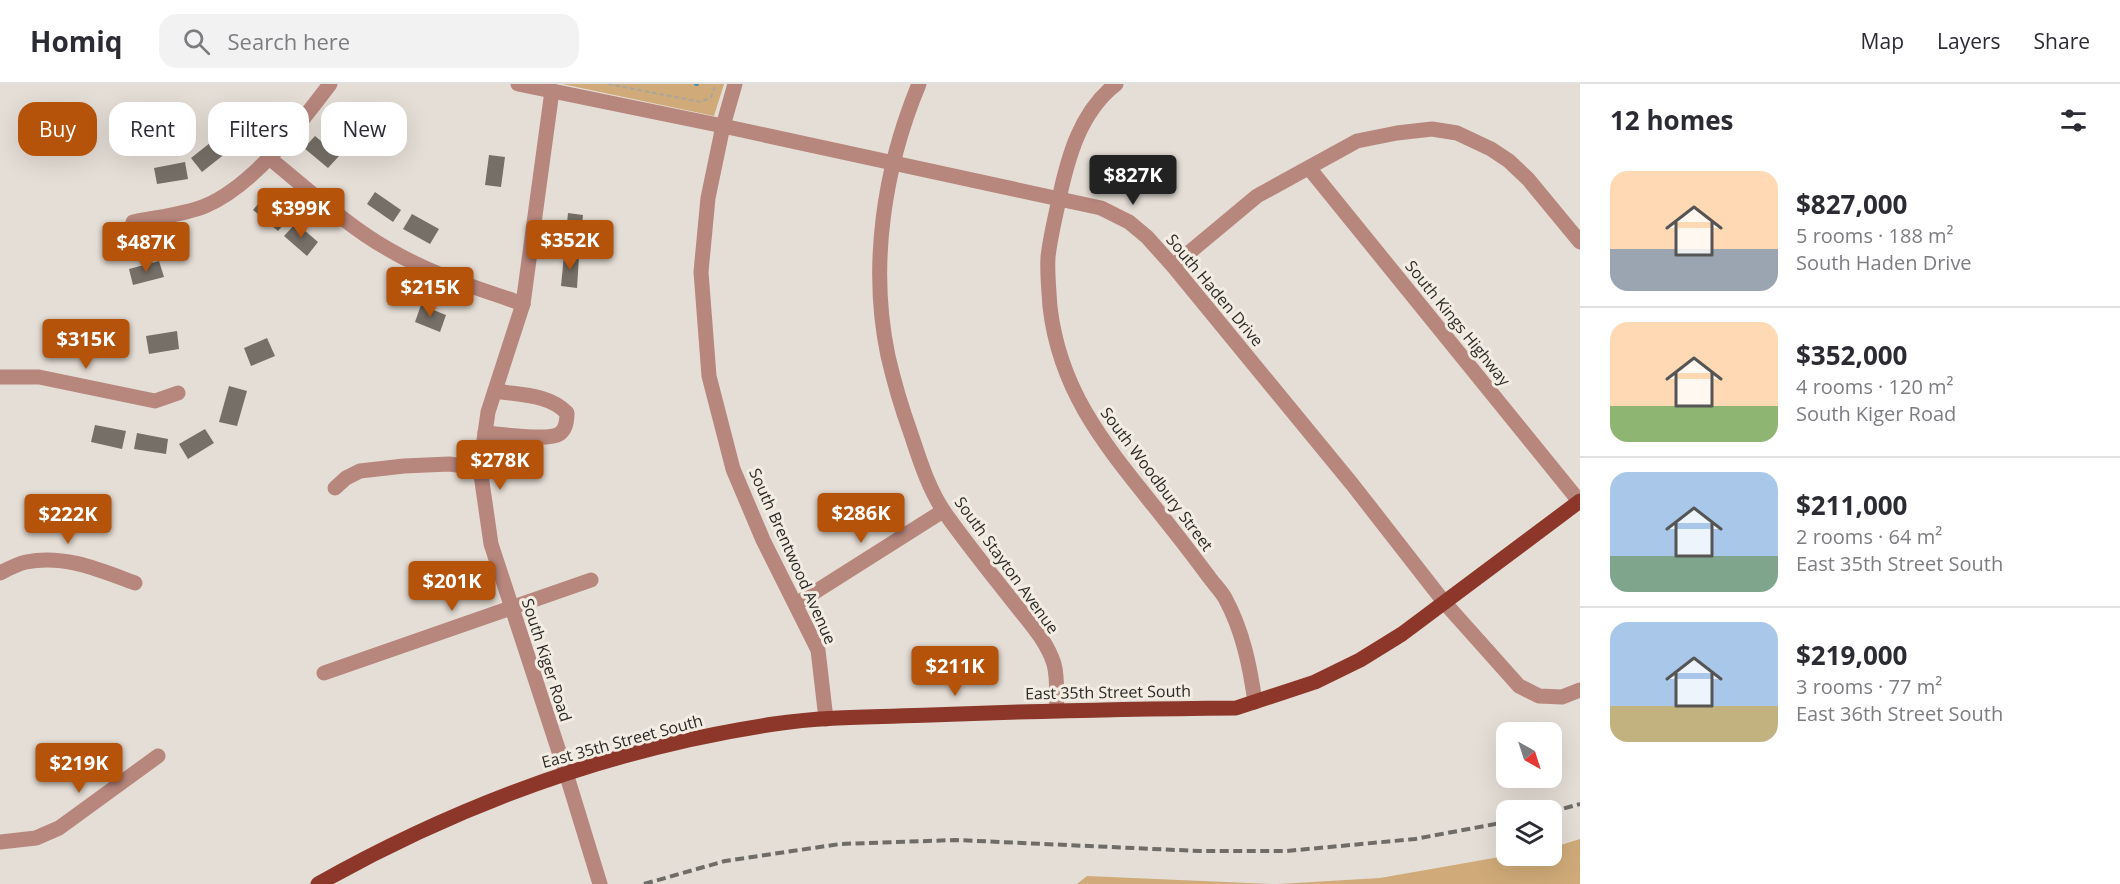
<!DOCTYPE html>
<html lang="en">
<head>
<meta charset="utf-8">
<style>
  body { margin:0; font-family:"Open Sans",sans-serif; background:#f2f2f3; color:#2b2b33; height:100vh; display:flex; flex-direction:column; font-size:22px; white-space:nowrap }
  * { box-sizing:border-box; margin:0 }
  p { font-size:20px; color:#7c7c81 }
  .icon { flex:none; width:33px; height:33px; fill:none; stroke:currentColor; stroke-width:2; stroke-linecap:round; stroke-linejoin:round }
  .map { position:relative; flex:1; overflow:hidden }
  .sheet { display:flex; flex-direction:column; background:#fff; width:540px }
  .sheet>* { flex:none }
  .banner { position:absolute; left:18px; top:18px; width:570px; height:54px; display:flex; gap:12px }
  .needle { width:39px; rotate:141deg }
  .fabs { position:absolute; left:1496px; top:638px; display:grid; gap:12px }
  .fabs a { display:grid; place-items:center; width:66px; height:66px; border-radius:12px; background:#fff; box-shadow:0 6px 24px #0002; font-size:30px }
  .price { position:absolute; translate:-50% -51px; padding:0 14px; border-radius:6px; background:#b45309; color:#fff; font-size:20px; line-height:39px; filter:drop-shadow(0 2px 3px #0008) }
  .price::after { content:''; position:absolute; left:50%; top:36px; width:18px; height:14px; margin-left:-9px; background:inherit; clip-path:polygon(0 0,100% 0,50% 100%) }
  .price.on { background:#222; color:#fff }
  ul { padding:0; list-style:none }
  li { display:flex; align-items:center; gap:18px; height:150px; padding:0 30px }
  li+li { border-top:2px solid #e1e1e2 }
  li span { display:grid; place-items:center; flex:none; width:168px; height:120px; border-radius:18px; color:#555 }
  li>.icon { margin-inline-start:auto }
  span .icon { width:72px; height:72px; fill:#fffc; stroke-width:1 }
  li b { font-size:26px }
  h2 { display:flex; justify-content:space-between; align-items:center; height:72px; padding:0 30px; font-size:26px }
  .tag { padding:0 21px; border-radius:18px; background:#fff; box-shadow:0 6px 24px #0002; font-size:21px; line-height:54px }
  .tag.on { background:#b45309; color:#fff }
  header { display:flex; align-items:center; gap:36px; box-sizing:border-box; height:84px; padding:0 30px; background:#fff; border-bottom:2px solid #e1e1e2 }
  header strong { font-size:28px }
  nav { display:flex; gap:33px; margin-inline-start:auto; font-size:21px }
  .search { width:420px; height:54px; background:#f2f2f3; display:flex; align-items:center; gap:15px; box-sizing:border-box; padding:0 21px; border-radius:18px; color:#7c7c81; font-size:22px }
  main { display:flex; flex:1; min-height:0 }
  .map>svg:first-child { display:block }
  .green { fill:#d0ab79 }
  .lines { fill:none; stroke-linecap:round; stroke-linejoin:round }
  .stream { stroke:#4a8fa9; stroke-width:4 }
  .building { fill:#756f67 }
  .path { stroke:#aaa59e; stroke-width:2; stroke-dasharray:4.5 3; stroke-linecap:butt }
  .minor { stroke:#b7867d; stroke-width:15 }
  .major { stroke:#8c372a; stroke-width:15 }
  .rail { stroke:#6f6b66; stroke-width:4; stroke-dasharray:9 4.5; stroke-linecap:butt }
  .labels { text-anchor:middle; stroke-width:6; stroke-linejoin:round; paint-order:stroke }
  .street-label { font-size:16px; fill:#2b2926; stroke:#f2ece3 }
</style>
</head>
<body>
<header>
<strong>Homiq</strong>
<div class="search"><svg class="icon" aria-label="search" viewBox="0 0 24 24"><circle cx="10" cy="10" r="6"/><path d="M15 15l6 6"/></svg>Search here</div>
<nav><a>Map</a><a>Layers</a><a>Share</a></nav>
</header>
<main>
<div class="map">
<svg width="1580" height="800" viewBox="0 0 1580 800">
  <rect width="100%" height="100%" fill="#e5ded6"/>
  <g class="green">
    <polygon points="562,0 724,0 714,32"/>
    <polygon points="1580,755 1580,800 1278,800 1380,794 1511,771 1551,771 1551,764"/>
    <polygon points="1087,792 1272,800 1077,800"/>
  </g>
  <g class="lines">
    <polyline class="stream" points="696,0 697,0"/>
  </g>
  <g class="building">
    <polygon points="315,52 339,72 328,84 304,64"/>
    <polygon points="215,55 226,69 202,88 191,74"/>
    <polygon points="489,71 505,73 501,103 485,101"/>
    <polygon points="185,78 188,95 157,100 154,84"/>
    <polygon points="375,108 401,126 393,138 367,120"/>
    <polygon points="264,113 289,134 278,147 253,126"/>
    <polygon points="568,129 583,131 580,161 565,160"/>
    <polygon points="412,130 439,145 430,160 403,145"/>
    <polygon points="296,139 318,158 307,172 284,152"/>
    <polygon points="564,171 579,172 577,204 561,202"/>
    <polygon points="159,177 164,193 133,201 129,185"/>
    <polygon points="421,221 446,231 440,248 415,238"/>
    <polygon points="177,247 179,265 149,270 146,252"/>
    <polygon points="267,254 275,272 251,282 244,264"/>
    <polygon points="229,302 247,307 237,342 219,338"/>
    <polygon points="95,341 126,347 122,365 91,358"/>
    <polygon points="205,345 214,359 188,375 179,360"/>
    <polygon points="137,349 168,355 166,370 134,365"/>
  </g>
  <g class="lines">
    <polyline class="path" points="608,0 701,18 711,13 715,3"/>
    <g class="minor">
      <polyline points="518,0 723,42 1101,124 1129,138 1147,153 1173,182 1352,400 1444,518 1519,602 1539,612 1562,613 1580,606"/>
      <polyline points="735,0 723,42 708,114 701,188 709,292 733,385 763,456 818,566 826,635"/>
      <path d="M919,0C884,84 869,182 888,272C894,298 902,325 911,350C920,377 929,406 945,429C967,460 991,490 1015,520C1029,538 1047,557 1054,580C1058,594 1056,612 1057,626"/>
      <path d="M1116,0C1080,28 1068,73 1059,115C1055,135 1050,154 1048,173C1047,190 1049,207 1050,223C1061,318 1117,374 1173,446C1185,461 1197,477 1209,493C1214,500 1221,507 1225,514C1243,547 1250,583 1255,618"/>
      <polyline points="552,7 523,220 488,328 480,384 491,460 566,689 600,800"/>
      <path d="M268,73C305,103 347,142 388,165C432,191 475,203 523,220"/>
      <polyline points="1309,84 1579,417"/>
      <path d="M133,138C157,133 183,131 205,122C253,102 299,41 330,0"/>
      <polyline points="1173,182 1257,112 1357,57 1397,49 1432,45 1457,49 1491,65 1509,77 1528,95 1580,158"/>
      <polyline points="0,293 39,293 155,317 178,309"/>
      <path d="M485,349C500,350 549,357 559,350C566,346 567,336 567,329C549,310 520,311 495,307"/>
      <polyline points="335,404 346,394 360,387 404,382 449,380 480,384"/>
      <path d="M0,489C8,485 17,480 26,478C64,470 100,486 135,499"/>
      <polyline points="796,520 943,427"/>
      <polyline points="324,589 591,496"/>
      <polyline points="0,758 36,754 59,744 158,672"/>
    </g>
    <path class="major" d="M318,800C460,720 613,664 774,640C826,632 879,633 931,631C1033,627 1134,625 1236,624L1315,598L1360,576L1402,550L1580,417"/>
    <g class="rail">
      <polyline points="1551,728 1580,720"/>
      <polyline points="644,800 725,777 840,760 956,756 1199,767 1286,767 1415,755 1506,738"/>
    </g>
  </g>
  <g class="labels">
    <g class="street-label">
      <text transform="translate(1215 206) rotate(50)" y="6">South Haden Drive</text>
      <text transform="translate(1458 239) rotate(51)" y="6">South Kings Highway</text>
      <text transform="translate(1157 395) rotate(53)" y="6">South Woodbury Street</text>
      <text transform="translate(793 472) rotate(66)" y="6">South Brentwood Avenue</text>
      <text transform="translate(1007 481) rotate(54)" y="6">South Stayton Avenue</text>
      <text transform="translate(547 576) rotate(72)" y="6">South Kiger Road</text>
      <text transform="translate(1108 608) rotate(-1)" y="6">East 35th Street South</text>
      <text transform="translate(622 657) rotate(-15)" y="6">East 35th Street South</text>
    </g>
  </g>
</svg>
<div class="fabs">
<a><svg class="needle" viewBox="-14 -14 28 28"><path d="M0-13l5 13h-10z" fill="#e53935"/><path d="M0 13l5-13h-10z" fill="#7c7c81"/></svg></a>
<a><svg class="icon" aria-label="layers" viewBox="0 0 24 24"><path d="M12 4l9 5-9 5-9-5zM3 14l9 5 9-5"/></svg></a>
</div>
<b class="price on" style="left:1133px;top:122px">$827K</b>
<b class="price" style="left:301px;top:155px">$399K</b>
<b class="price" style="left:570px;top:187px">$352K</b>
<b class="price" style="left:146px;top:189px">$487K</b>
<b class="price" style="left:430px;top:234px">$215K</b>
<b class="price" style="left:86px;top:286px">$315K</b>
<b class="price" style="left:500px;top:407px">$278K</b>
<b class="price" style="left:861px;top:460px">$286K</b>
<b class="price" style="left:68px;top:461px">$222K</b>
<b class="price" style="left:452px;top:528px">$201K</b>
<b class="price" style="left:955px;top:613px">$211K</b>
<b class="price" style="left:79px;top:710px">$219K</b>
<div class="banner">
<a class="tag on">Buy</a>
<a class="tag">Rent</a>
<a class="tag">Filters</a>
<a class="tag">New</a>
</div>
</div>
<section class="sheet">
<h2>12 homes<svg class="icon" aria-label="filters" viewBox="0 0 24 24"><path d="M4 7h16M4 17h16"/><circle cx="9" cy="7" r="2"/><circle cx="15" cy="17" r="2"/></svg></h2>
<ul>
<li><span style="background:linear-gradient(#ffd9b3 65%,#9aa5b1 0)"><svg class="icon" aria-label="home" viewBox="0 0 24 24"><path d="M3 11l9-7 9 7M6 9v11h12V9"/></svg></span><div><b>$827,000</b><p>5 rooms · 188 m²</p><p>South Haden Drive</p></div></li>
<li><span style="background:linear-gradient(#ffd9b3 70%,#8fb573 0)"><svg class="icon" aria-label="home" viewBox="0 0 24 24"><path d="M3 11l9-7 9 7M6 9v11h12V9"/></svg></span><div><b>$352,000</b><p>4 rooms · 120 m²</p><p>South Kiger Road</p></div></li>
<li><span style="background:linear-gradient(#a9c7e8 70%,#7fa58c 0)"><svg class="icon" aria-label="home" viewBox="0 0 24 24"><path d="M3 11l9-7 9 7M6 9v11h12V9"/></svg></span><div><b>$211,000</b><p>2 rooms · 64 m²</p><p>East 35th Street South</p></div></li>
<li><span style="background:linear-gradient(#a9c7e8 70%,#c2b280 0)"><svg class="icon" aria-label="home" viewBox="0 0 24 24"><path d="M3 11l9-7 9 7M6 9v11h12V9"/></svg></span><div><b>$219,000</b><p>3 rooms · 77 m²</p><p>East 36th Street South</p></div></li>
</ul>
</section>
</main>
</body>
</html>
